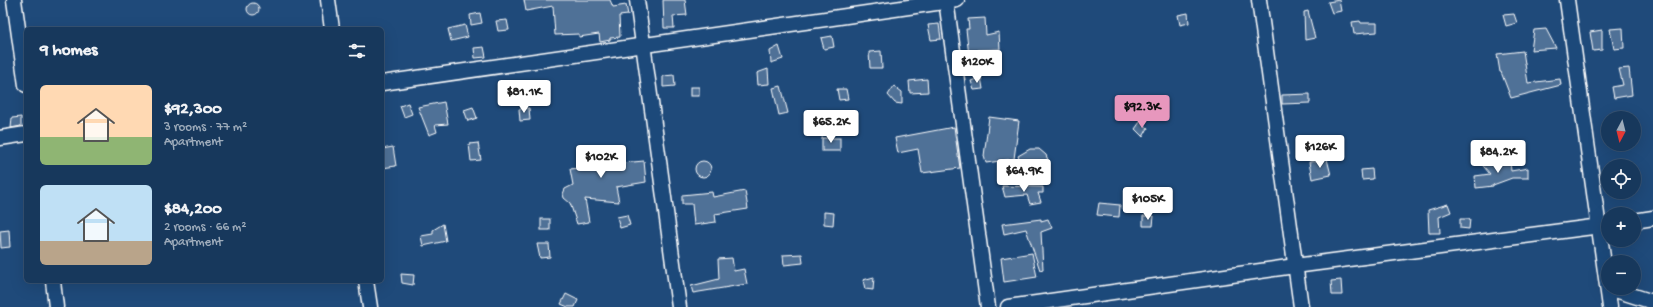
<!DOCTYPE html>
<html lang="en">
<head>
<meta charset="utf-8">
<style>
  body { margin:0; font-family:"Gochi Hand",sans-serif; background:#244365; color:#f1f3f6; height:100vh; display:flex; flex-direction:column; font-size:15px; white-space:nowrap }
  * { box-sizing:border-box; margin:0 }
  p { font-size:13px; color:#9eacbb }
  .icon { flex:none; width:22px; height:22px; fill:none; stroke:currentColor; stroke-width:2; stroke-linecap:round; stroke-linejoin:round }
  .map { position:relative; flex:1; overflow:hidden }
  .panel { position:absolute; left:24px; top:27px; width:360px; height:256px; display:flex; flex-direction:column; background:#17385c; border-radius:6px; box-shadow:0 4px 16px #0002,0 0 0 1px #365272 }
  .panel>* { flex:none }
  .needle { width:26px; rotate:187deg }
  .fabs { position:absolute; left:1601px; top:111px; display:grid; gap:8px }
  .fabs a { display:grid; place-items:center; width:40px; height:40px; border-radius:50%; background:#17385c; box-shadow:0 4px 16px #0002,0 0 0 1px #365272; font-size:20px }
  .price { position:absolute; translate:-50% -34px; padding:0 9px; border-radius:4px; background:#fff; color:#222; font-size:13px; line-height:26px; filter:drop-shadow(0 1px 2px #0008) }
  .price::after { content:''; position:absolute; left:50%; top:24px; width:12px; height:9px; margin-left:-6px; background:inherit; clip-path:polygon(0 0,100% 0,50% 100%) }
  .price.on { background:#e797bd; color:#111 }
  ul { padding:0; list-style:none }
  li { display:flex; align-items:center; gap:12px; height:100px; padding:0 16px }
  li span { display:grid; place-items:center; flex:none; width:112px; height:80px; border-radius:6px; color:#555 }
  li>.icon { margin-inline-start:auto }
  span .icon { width:48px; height:48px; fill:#fffc; stroke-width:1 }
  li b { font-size:17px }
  h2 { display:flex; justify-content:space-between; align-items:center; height:48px; padding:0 16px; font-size:17px }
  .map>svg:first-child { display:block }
  .building { fill:#507197; stroke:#fff }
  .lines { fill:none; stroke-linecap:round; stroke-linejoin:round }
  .minor-casing { stroke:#fff; stroke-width:17 }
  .minor { stroke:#1f4a7a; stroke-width:14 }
</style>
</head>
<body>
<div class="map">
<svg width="1653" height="307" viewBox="0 0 1653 307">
  <rect width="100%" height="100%" fill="#1f4a7a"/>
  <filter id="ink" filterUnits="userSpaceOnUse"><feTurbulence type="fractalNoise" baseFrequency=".025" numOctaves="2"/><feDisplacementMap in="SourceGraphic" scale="8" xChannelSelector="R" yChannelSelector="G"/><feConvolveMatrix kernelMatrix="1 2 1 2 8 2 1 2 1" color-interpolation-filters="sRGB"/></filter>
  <g filter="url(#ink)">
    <g class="building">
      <polygon points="524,0 610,0 613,7 626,5 628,15 619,16 620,37 610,38 610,40 600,42 599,34 579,37 579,34 555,35 553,6 526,11"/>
      <polygon points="663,0 685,0 687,15 673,16 674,28 664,28"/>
      <polygon points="1339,0 1341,11 1332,13 1328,2"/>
      <circle cx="253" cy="9" r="6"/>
      <polygon points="1308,11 1315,38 1305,40 1304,12"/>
      <polygon points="480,13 482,23 471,25 470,15"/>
      <polygon points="1188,13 1189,23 1180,25 1178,15"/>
      <polygon points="1514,14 1517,23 1506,26 1503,15"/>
      <polygon points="985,18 986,35 999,32 1000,49 978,50 978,55 969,56 966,29 969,29 968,19"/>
      <polygon points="507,20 509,30 498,31 496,21"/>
      <polygon points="1360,21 1361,23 1377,23 1377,32 1354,34 1352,22"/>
      <polygon points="939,24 941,39 931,40 928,25"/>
      <polygon points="465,25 468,37 451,41 448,29"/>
      <polygon points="1623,28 1624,48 1614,49 1610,29"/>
      <polygon points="1546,29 1556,48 1531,50 1534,30"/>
      <polygon points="1602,30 1602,50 1593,51 1590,32"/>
      <polygon points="832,36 834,47 824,49 821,38"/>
      <polygon points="779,46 783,59 771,63 770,51"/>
      <polygon points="484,47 486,57 475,58 474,48"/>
      <polygon points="881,51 882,68 870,68 869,52"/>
      <polygon points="1523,51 1528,83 1560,79 1561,85 1511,98 1501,72 1500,72 1497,54"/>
      <polygon points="1629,68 1632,95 1614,98 1612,87 1623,85 1619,69"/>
      <polygon points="768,69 769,84 758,85 757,73"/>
      <polygon points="674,75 675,86 663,87 663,76"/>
      <polygon points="981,77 983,89 974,90 971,81"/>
      <polygon points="927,79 928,92 910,93 909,81"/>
      <polygon points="781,86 788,113 779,115 773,88"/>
      <polygon points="894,86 902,92 902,104 895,103 888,95"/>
      <rect x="690" y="87" width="9" height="9"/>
      <polygon points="837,89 846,89 848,99 839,100"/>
      <polygon points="1310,94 1310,103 1282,104 1282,95"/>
      <polygon points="444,102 448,124 435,125 437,132 429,135 418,107"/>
      <polygon points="408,103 412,114 404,117 400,106"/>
      <polygon points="473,107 477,118 468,121 464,110"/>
      <polygon points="529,108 530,120 520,121 519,109"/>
      <polygon points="21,117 21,126 11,128 12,118"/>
      <polygon points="989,117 1019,121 1014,159 986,163 984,156"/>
      <polygon points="1140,122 1148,128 1143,137 1135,129"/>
      <polygon points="954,127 960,168 922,173 918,149 898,153 895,138"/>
      <rect x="822" y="138" width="18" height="13"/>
      <polygon points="478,143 481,160 471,161 469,144"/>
      <polygon points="588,146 611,147 611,149 623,151 622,163 644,161 646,182 616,187 619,202 585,199 589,222 577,224 570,203 564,198 563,194 565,189 573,185 570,169 580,168 579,162 589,160"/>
      <polygon points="393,147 396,166 382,168 382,149"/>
      <polygon points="1030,149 1039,149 1046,155 1048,160 1045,171 1031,179 1023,169 1018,156"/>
      <polygon points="1327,159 1331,175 1312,179 1309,162"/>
      <circle cx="703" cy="169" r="8"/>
      <polygon points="1479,161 1510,162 1511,171 1528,168 1528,178 1512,178 1493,185 1493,186 1476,188 1475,176 1490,174"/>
      <polygon points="1372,169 1373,179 1362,180 1361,170"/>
      <polygon points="1002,186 1043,187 1043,193 1038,193 1041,202 1030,204 1027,195 1005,197"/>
      <polygon points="745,191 748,209 715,214 716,222 694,225 692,204 682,204 682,195 712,192 713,197"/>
      <polygon points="1099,203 1120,205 1119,217 1097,215"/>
      <polygon points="1448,204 1451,212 1439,217 1440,233 1429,233 1428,210"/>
      <polygon points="824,212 834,213 833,225 824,224"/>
      <polygon points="627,215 630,225 620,228 617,217"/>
      <polygon points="1143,216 1154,216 1153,226 1143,226"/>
      <rect x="541" y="219" width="9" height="11"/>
      <polygon points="1041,219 1041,221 1048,219 1052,228 1041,232 1043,269 1040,270 1026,229 1004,234 1002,224"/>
      <polygon points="1460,219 1470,219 1469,229 1460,228"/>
      <polygon points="443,224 446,241 423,246 421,236 433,234 433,230"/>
      <polygon points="9,230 10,247 1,248 0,231"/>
      <polygon points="537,244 549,244 550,257 540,258"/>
      <polygon points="1032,253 1037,277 1004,282 1001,258"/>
      <polygon points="802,254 803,263 784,265 783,255"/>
      <polygon points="732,258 734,271 744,269 747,284 693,293 691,286 719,279 718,259"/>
      <polygon points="401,274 414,275 413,285 402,283"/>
      <polygon points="874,277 873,290 865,289 863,280"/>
      <polygon points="1341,280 1342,295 1332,295 1331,281"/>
      <polygon points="566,294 578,300 575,307 568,307 561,304"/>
    </g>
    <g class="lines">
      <g class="minor-casing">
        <g id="minor">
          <polyline points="14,0 26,85"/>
          <polyline points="328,0 332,29"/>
          <polyline points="637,0 679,307"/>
          <polyline points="946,0 988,307"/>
          <polyline points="1259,0 1301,307"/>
          <polyline points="1567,0 1610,307"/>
          <polyline points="382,83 957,0"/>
          <polyline points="0,138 26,134"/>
          <polyline points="1634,221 1653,218"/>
          <polyline points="53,281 56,307"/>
          <polyline points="366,281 370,307"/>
          <polyline points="1609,288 1653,302"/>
          <polyline points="1008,307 1295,266 1608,225"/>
        </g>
      </g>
      <use href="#minor" class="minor"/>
    </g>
  </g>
</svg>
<div class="fabs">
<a><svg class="needle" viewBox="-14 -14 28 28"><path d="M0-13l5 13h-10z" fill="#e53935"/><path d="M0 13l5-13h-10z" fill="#9eacbb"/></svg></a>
<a><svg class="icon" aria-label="locate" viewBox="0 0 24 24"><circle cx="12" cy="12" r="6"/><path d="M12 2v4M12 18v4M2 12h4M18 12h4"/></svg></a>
<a>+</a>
<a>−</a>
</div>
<b class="price" style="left:977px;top:84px">$120K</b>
<b class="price" style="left:524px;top:114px">$81.1K</b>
<b class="price on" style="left:1142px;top:129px">$92.3K</b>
<b class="price" style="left:831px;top:144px">$65.2K</b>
<b class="price" style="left:1320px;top:169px">$126K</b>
<b class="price" style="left:1498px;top:174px">$84.2K</b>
<b class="price" style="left:601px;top:179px">$102K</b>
<b class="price" style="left:1024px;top:193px">$64.9K</b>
<b class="price" style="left:1148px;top:221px">$105K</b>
<section class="panel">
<h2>9 homes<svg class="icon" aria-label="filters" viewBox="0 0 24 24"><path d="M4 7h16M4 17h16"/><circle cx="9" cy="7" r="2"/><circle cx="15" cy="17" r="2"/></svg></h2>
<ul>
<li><span style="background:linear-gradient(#ffd9b3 65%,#8fb573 0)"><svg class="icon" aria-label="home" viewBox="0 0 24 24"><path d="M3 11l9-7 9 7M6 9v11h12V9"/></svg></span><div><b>$92,300</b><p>3 rooms · 77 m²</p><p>Apartment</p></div></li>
<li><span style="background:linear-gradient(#bfe0f5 70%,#b9a48a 0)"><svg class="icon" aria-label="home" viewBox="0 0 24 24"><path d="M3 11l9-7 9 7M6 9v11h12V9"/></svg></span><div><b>$84,200</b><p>2 rooms · 66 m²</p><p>Apartment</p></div></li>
</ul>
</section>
</div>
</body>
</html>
